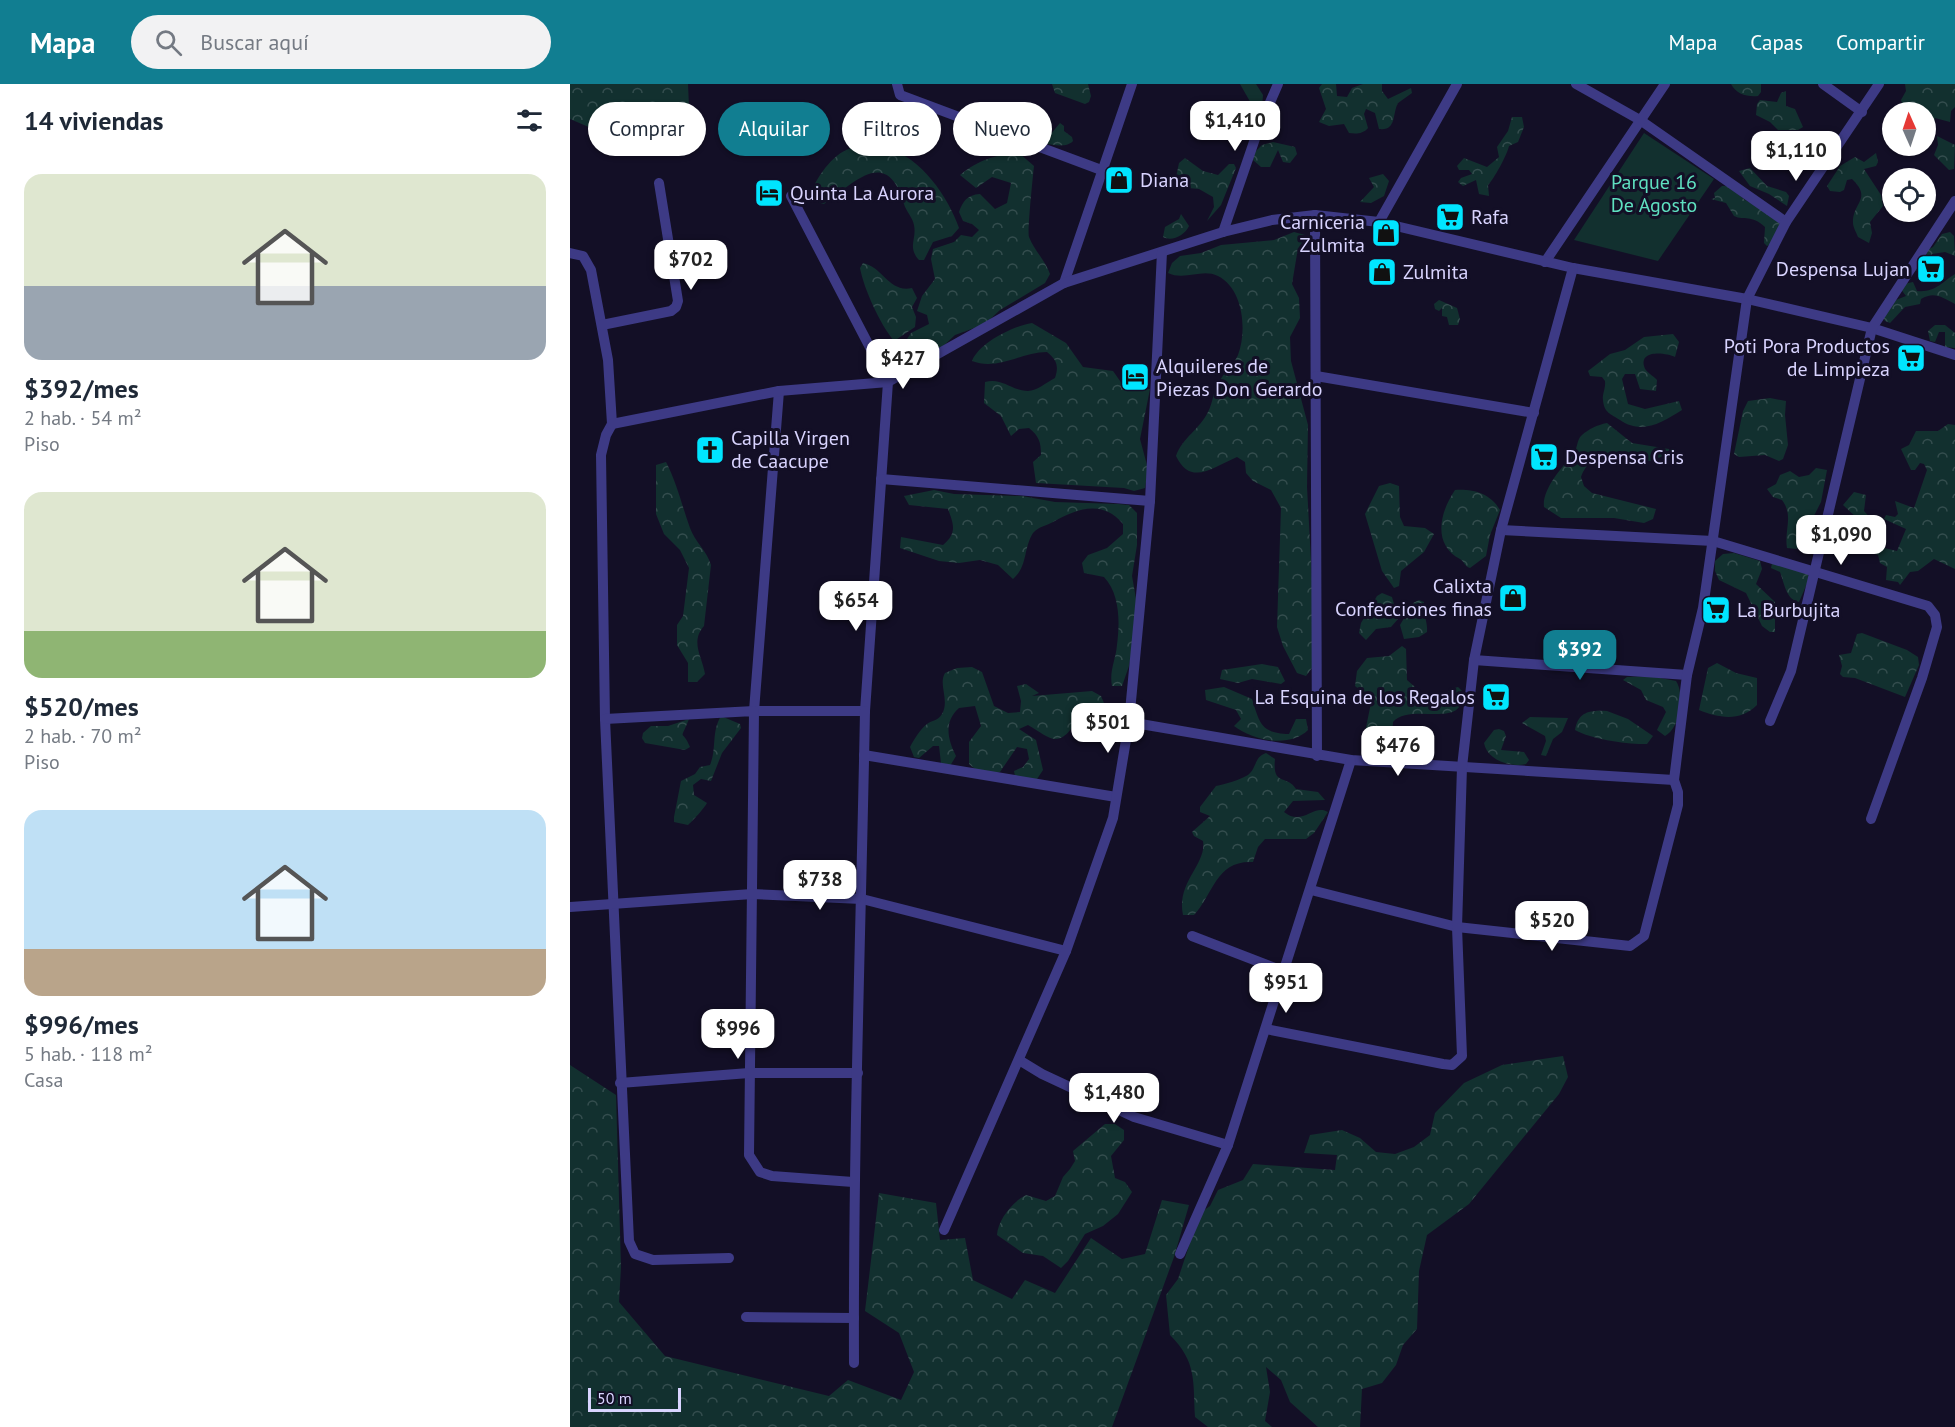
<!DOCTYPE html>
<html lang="es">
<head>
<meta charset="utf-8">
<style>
  body { margin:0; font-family:"PT Sans",sans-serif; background:#f2f2f3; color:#1f2937; height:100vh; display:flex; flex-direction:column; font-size:22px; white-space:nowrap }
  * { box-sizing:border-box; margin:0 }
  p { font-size:20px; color:#747a83 }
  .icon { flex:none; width:33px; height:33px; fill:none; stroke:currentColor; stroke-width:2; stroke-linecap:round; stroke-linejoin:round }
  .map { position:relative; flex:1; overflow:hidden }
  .sheet { display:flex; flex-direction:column; background:#fff; width:570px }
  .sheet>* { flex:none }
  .top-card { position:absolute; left:18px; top:18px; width:570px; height:54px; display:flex; gap:12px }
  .needle { width:39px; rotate:357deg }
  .fabs { position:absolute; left:1312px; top:18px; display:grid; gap:12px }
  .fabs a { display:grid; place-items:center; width:54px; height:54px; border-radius:50%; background:#fff; box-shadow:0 2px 4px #0004; font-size:30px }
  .scale { position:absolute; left:18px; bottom:15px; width:93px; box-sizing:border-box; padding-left:6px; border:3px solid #d9d4ff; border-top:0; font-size:16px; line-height:21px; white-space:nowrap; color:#d9d4ff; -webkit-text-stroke:4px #130f26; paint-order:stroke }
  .price { position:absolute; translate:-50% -51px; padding:0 14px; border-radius:12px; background:#fff; color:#222; font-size:20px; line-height:39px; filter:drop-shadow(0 2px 3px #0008) }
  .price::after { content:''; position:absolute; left:50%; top:36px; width:18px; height:14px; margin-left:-9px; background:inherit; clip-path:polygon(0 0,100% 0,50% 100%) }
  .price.selected { background:#117e91; color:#fff }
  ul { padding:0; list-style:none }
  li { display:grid; align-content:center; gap:12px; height:318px; padding:0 24px }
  li span { display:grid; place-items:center; height:186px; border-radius:18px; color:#555 }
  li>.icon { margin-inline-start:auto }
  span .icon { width:108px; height:108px; fill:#fffc; stroke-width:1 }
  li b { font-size:26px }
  h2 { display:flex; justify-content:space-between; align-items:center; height:72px; padding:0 24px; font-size:26px }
  .tag { padding:0 21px; border-radius:27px; background:#fff; box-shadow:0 2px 4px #0004; font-size:21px; line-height:54px }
  .tag.selected { background:#117e91; color:#fff }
  header { display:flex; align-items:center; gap:36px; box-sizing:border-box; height:84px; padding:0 30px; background:#117e91; color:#fff }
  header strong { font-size:28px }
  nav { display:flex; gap:33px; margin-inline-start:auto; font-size:21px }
  .search { width:420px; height:54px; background:#f2f2f3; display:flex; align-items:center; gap:15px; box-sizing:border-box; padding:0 21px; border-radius:33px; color:#747a83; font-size:22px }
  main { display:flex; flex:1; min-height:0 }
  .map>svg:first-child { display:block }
  .green { fill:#12302f }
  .forest { fill:url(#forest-crowns) }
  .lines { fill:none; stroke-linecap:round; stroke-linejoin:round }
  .street { stroke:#3d3a85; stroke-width:10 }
  .labels { text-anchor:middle; stroke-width:6; stroke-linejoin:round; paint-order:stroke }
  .poi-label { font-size:20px; fill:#d9d4ff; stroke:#130f26; text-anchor:start }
  .park-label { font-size:20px; fill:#5fe0c0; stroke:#130f26 }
</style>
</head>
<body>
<header>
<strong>Mapa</strong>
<div class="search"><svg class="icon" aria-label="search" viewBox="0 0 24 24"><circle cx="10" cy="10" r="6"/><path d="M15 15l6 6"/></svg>Buscar aquí</div>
<nav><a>Mapa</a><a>Capas</a><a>Compartir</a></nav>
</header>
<main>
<section class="sheet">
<h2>14 viviendas<svg class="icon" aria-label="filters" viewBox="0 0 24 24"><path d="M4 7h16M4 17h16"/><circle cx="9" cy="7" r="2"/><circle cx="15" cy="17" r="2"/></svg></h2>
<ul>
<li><span style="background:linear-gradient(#dfe7d0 60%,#9aa5b1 0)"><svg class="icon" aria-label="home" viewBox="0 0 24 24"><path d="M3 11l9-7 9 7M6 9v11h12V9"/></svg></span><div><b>$392/mes</b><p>2 hab. · 54 m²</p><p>Piso</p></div></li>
<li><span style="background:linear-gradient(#dfe7d0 75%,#8fb573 0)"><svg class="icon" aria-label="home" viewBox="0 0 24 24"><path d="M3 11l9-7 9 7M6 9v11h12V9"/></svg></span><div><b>$520/mes</b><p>2 hab. · 70 m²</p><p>Piso</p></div></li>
<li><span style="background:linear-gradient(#bfe0f5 75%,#b9a48a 0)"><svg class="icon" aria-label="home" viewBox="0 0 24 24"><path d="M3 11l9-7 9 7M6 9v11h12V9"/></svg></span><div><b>$996/mes</b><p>5 hab. · 118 m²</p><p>Casa</p></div></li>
</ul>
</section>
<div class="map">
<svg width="1385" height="1343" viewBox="0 0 1385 1343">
  <defs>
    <pattern id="forest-crowns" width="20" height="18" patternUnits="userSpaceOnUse" patternTransform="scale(1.5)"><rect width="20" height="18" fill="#12302f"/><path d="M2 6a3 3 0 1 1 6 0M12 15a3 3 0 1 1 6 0" fill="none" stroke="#344d4e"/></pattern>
  </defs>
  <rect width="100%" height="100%" fill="#130f26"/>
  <polygon class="green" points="1074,49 1144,95 1088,177 1004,156"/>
  <g class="forest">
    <polygon points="0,0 118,0 119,23 39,29 21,44 0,35"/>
    <polygon points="482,0 518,0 521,12 519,18 515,20 485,9"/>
    <polygon points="670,0 686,0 693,11 692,22 687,24 682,21"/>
    <path d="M752,0H766L767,12L777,13L782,4L793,0H812V7L818,15L841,4L842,9L828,19C822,30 827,47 809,45L805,29L796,25L794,30L798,44C793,50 786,50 779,49L774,40L759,42L749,38L756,25L749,4Z"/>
    <path d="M1161,0H1191V8L1188,12C1177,13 1166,10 1161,0Z"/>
    <polygon points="1335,0 1385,0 1385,23 1381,27 1380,38 1365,34 1362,48 1356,42 1356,28 1334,25 1331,16 1336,7"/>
    <polygon points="1216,7 1216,22 1225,25 1233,43 1228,46 1208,46 1200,38 1186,31 1187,20 1190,16 1207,18 1211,9"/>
    <path d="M942,33H952L954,43L948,58L939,62C937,71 924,95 918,101L919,112L909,110L906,96L893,102L888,98L891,94L902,90L899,86H889L887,82L894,74L917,83L929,73L927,63L938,47Z"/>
    <path d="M490,39L494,42V47L502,53L503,57C495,66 474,59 462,56L459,46L454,44L463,41L474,50L480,51Z"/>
    <polygon points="1367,52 1385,61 1384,85 1379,86 1364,71 1368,61"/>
    <polygon points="703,58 725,63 727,70 720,79 713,78 708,66 700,83 691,83 683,76 684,69 692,61"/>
    <path d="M284,63C295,63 307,62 317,64C352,74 378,113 389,144L382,152L363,158L354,176H349C337,163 347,155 344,141C343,134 336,127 334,120C317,62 285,98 254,120L244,117L241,108C249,90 264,68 284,63Z"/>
    <path d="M449,69L464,82C463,91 457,149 459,153C464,166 475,176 480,190L475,199L430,226L415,240L385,251L370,265L360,269L340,268L335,258L341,249L359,240L357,231L347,227L352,212L365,195L361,175L363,165L384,158L391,151L402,153L409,146L402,140L393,137L389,128C393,117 397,111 410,110L425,125L437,119L441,99L422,93L406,104L390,91C409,76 424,71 449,69Z"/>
    <path d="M1306,69L1308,78L1306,82L1294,85L1311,111L1313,122L1300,138L1302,149L1299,159L1288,153C1287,150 1283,143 1283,139C1282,119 1303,115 1282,95L1277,96L1274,106L1270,108L1260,107L1257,102L1270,82L1285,73L1294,78Z"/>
    <polygon points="615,74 633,87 648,91 659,80 664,80 666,84 651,121 637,137 644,123 643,113 629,105 608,103 605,98 609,79"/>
    <polygon points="1180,84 1197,102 1216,108 1219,112 1217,122 1199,110 1180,102 1169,87"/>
    <polygon points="813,90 819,97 814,112 801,119 790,118 804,103 799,94"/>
    <path d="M1152,102H1158L1175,116L1204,131L1210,140L1202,159L1197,162L1194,159L1195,143C1181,130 1175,137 1164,132L1156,119L1141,115L1145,114L1144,109Z"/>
    <path d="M611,130L619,142C615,151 602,158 593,153L595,143L609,135Z"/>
    <path d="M724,148L735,151L734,162L727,170L722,200L729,214L730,234L720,253L721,277L738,341L737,403L746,568L742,584L736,592L727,589L713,562L707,543L711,424L701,406L683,397L676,389L675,378L667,373C643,383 621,403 606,372C612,354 630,345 638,328C643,319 643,307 649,298C654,288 664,281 668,271C677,248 674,205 648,192C632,184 615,197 598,189L602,179L610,172L631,169L651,161L704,156Z"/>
    <polygon points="1380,148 1384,152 1385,172 1375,168 1362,170 1357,184 1345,187 1353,168 1363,163 1372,150"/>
    <path d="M293,179C313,183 319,209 342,204L347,214L342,223L346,233L345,243L324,257C310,240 294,205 290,184Z"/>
    <path d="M1385,190V220C1372,213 1364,207 1351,215L1350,220L1335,223L1320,239L1315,237L1313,232L1326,216L1336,212L1330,204L1334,200L1343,198L1347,207C1365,209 1372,198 1385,190Z"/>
    <polygon points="869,216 887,224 890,235 888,241 879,241 877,233 872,232 872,224 869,227 865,225 864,220"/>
    <path d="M462,239L496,259L513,283L543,287L555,304L580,305L570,355L578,385L575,404L564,407L554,404L466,399L463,378L471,371C471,358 469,352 459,344L449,345L441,352L431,332L414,319L415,298C432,293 442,307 458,307C467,307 477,298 485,294C489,282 487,276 477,268C451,268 428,287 402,277C409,259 443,242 462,239Z"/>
    <polygon points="1365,241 1375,241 1385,249 1385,264 1375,263 1375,248 1369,248 1365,258 1360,257 1358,247"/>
    <path d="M1103,250L1109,258L1105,273C1097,269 1070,265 1074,282C1075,288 1084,292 1087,296L1086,307L1070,305L1065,290H1055L1052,295L1058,320L1075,325L1109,317L1112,326C1091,339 1072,351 1050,336C1041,330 1034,329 1033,316C1032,310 1036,304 1035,297L1032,293L1020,292L1018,287L1040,270L1055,266L1074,253Z"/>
    <polygon points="1200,314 1216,317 1215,331 1218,361 1213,375 1209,377 1195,371 1169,373 1164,370 1173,327 1178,317"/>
    <path d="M1037,339L1062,359L1105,366C1095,371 1084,377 1073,378C1049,379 1022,363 1011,393L1014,402L1022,409L1086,425L1083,435L1074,439L1044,434H991L974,423C972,406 991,384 1002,372C1008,366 1006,356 1012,351C1019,345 1027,341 1037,339Z"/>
    <path d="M1378,340L1385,341V485L1364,475L1348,487L1340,488L1330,501L1328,498L1316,496L1317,483L1310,479L1308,471C1293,466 1292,458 1284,446L1287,434L1273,421L1284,408L1296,411L1294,427L1304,438L1310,463L1327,467L1336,445L1314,435L1316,431L1325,433L1328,430L1325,417L1344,424L1357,386L1354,380L1350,379L1345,386H1341L1331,365L1339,361L1346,347H1368Z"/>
    <path d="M96,378C107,399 112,422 120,444C125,458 137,467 141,481L134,542C120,558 132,572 135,590L127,598H118V579L107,561V541L113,532L119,484L110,466L94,450L86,430V381Z"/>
    <path d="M1246,384L1257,386L1251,418L1227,465L1217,464C1214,446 1224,432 1212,416L1203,413L1197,405L1206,400L1210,391L1220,387L1229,393L1239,391Z"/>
    <polygon points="820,399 829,402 830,433 834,442 855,444 864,450 854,468 831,487 829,502 824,504 812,487 795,430 809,402"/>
    <path d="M364,406L384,410L452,412L485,418L548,420L559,421L567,429V461L562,492L569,532L559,582L552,602H542C539,587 546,575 547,561C550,538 550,510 534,493L514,489L512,479L518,471L537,464L553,450V440C532,415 507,425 483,438C476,442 469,442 463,449C453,465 458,482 443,495L428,481L410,476L389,479L369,477L330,464L331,453L373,461C387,449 384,441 378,425L339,421L334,412Z"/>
    <path d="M885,406C903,405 920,409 930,426L920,451L916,472L900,484C894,482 895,478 890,475C862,460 870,428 885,406Z"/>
    <polygon points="1164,469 1190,477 1192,485 1186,500 1205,518 1205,548 1200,548 1192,542 1176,509 1149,496 1145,487 1145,477 1153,470"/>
    <path d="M1202,479L1238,490L1239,495L1229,518C1216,516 1214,498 1210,488L1201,484Z"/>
    <polygon points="812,509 822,513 828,535 821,543 806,545 796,556 789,549 791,539 807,512"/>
    <path d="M849,516L854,518C853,530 858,539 857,548L849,553L834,555L830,541L843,519Z"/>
    <polygon points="1292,549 1337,566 1348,573 1349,581 1335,613 1285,594 1273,593 1270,590 1272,582 1269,571 1281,569 1287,550"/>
    <path d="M832,562L836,565L837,596L845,603V612C866,626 875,605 888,603L892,607C897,648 841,617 823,638C822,656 819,676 794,663L793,658L801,619L800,614L785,602L787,587L797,574L819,572Z"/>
    <path d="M1147,579L1166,589L1187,594V621C1170,638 1149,634 1129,626L1138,584Z"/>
    <polygon points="692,580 708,583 715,597 711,600 682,595 668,599 650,595 652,586"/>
    <path d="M402,583L412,588L424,622L438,629L450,628L451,617L447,602L456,600L469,609L462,612L522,607L531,612L539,631L533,639L504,641C487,666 478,652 458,641L449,645L466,656L473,686L467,695L446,697L444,687L453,683L459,675L457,665L447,663L430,688C416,691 409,689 399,680V658L411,642L405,622L389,624C373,638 378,656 386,672L380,682L371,679L369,662H363L349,674L344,673L340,663C343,657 351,644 357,640C362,636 368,637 372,630C380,616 368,601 375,589L387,584Z"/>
    <path d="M1080,592L1106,597C1115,611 1111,643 1095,652L1087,646L1096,628L1093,623L1076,616L1071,606L1053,596L1057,593Z"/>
    <path d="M654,603L682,615C690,640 691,649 719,650L726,635H736L738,646C720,664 684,657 664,642L671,635L666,626L636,616L635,606Z"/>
    <path d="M1037,627L1058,635L1083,652L1077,660C1059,661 1021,655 1005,646C1008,627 1021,626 1037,627Z"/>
    <path d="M151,632L170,640L171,644L152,669L141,697L131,695L123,701L124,711L137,719C135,723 122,738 118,741L104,738V733L111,697L125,690L130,683L140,681C147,665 141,648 151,632Z"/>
    <polygon points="960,633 998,634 992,648 983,655 976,672 971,671 976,657 975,652 952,639"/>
    <path d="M119,635C109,660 112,643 120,663L115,666L75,659L72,654L73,649L81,642H98Z"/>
    <path d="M929,645L934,647L936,652L931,666L954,668L959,676L956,680C941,684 917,676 914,659L924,646Z"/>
    <path d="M696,669L705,675C702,703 717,690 726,705L748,708L755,716L723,717L714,728C732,743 744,719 758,728L744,749L736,755H695L688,763L683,778C646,776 644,809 624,831H613C606,798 637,780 633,757L624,752L622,748L640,732L630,728V723L646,702C655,700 670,696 678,691C687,684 684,673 696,669Z"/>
    <path d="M993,972L998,993L989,1010L899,1120L857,1151L849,1187L847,1245L833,1261L826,1281L812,1299L792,1305L790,1343H748L720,1318L711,1296L696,1283L700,1308L695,1337L702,1343H638L625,1333C623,1297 627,1278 600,1251L596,1211L608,1195L630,1129L640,1122L648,1106L673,1096L683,1080L765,1086L767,1071L734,1069L740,1051L772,1046L790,1054L806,1068L825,1070L844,1063L860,1051L865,1029L894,999L932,981Z"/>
    <polygon points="0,981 46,1011 51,1183 49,1218 95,1272 259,1312 278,1296 331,1316 344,1288 329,1249 295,1227 309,1109 366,1119 370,1156 395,1154 403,1196 442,1215 455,1196 485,1209 521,1154 552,1175 575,1170 592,1116 619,1121 604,1173 542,1343 0,1343"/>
    <path d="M535,1040H545L554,1046V1056L541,1072L545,1094L555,1098L562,1108L548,1130L533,1142L515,1150L498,1177L491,1184L473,1172L453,1169L427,1151C428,1136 442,1118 456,1111L476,1117L485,1112L493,1093L500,1085L505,1077L503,1067Z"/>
  </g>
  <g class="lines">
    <g class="street">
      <polyline points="327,0 330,11 534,87"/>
      <polyline points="1006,0 1070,36 1216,138"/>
      <polyline points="1253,0 1292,28"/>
      <polyline points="745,131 747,672"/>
      <polyline points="809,138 887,0"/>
      <polyline points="653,148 688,46 708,0"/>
      <polyline points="0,169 13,172 21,186 38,276 42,340 36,351 31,371 35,635 59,1157 65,1170 83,1176 159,1174"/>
      <polyline points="975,178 1095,0"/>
      <polyline points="494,199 562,0"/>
      <polyline points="32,241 101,227 106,223 108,217 89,99"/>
      <polyline points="746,292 964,329"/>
      <polyline points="209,307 184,627 295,627 318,298 221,112"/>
      <polyline points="42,340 209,307 318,298 494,199 653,148 702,136 745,131 809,138 1003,184 1177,215 1302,244 1385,271"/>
      <polyline points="311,395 580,417"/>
      <polyline points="931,446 1143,457 1358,522 1365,531 1367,543 1352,594 1301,735"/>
      <polyline points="904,576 1117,591"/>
      <polyline points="35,635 184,627 179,1071 190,1088 202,1092 283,1098"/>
      <polyline points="1200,637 1221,587 1302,244 1385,117"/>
      <polyline points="559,638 781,676 1104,696"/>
      <polyline points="294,671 546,713"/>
      <polyline points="741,806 887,843 1060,862 1074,852 1108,721 1108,708 1104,696 1117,591 1133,524 1177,215 1216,138 1309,0"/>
      <polyline points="0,823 182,810 292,815 496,867"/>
      <polyline points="622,852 715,888"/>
      <polyline points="696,945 873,980 882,981 892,972 887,843 892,683 904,576 931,446 1003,184"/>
      <polyline points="449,976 472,990 564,1033 658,1061"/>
      <polyline points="50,999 179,989 288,989"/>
      <polyline points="374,1146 496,867 543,734 559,638 580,417 592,168"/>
      <polyline points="610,1170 658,1061 781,676"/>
      <polyline points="176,1233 284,1234"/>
      <path d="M284,1279C283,1062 291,844 295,627"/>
    </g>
  </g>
  <defs>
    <g id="shop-square" transform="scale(1.5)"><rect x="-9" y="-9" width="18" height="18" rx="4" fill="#00e5ff" stroke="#130f26"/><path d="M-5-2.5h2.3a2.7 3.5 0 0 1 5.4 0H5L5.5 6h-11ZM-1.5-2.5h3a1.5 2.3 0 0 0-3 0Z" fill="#111"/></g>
    <g id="hotel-square" transform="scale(1.5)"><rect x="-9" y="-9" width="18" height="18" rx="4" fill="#00e5ff" stroke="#130f26"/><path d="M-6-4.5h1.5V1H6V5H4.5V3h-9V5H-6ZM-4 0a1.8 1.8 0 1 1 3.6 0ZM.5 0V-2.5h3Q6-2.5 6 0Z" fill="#111"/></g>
    <g id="supermarket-square" transform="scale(1.5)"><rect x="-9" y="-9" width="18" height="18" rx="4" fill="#00e5ff" stroke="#130f26"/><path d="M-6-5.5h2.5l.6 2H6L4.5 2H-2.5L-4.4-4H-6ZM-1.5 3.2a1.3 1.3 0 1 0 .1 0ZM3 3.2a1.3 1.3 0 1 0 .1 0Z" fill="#111"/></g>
    <g id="church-square" transform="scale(1.5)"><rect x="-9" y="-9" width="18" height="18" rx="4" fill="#00e5ff" stroke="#130f26"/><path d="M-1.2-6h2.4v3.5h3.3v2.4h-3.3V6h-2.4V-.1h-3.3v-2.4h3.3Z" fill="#111"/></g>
  </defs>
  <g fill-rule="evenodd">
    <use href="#shop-square" x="549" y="96"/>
    <use href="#hotel-square" x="199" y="109"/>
    <use href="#supermarket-square" x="880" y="133"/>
    <use href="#shop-square" x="816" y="149"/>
    <use href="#supermarket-square" x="1361" y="185"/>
    <use href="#shop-square" x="812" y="188"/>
    <use href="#supermarket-square" x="1341" y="274"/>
    <use href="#hotel-square" x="565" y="293"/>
    <use href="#church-square" x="140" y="366"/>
    <use href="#supermarket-square" x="974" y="373"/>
    <use href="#shop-square" x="943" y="514"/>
    <use href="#supermarket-square" x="1146" y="526"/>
    <use href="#supermarket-square" x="926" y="613"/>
  </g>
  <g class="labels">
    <g class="poi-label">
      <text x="570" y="103">Diana</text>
      <text x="220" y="116">Quinta La Aurora</text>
      <text x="901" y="140">Rafa</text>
      <text x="795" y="145" text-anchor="end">Carniceria<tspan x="795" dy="23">Zulmita</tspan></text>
      <text x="1340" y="192" text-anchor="end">Despensa Lujan</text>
      <text x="833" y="195">Zulmita</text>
      <text x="1320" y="269" text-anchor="end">Poti Pora Productos<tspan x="1320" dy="23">de Limpieza</tspan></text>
      <text x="586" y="289">Alquileres de<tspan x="586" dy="23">Piezas Don Gerardo</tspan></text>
      <text x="161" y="361">Capilla Virgen<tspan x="161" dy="23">de Caacupe</tspan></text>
      <text x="995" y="380">Despensa Cris</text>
      <text x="922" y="509" text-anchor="end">Calixta<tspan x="922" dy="23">Confecciones finas</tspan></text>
      <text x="1167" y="533">La Burbujita</text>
      <text x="905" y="620" text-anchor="end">La Esquina de los Regalos</text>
    </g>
    <g class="park-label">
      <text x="1084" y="105">Parque 16<tspan x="1084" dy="23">De Agosto</tspan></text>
    </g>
  </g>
</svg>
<div class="fabs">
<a><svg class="needle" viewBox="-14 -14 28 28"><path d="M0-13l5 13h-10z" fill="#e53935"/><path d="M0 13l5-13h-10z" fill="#747a83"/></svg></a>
<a><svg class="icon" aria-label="locate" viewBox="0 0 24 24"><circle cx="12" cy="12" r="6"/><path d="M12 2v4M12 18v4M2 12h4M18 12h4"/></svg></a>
</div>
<div class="scale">50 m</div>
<b class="price" style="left:665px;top:68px">$1,410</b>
<b class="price" style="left:1226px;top:98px">$1,110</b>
<b class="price" style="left:121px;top:207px">$702</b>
<b class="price" style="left:333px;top:306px">$427</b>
<b class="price" style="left:1271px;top:482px">$1,090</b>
<b class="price" style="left:286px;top:548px">$654</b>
<b class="price selected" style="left:1010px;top:597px">$392</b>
<b class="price" style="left:538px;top:670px">$501</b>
<b class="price" style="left:828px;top:693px">$476</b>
<b class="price" style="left:250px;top:827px">$738</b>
<b class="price" style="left:982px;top:868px">$520</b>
<b class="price" style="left:716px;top:930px">$951</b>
<b class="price" style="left:168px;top:976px">$996</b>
<b class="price" style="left:544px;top:1040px">$1,480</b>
<div class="top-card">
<a class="tag">Comprar</a>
<a class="tag selected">Alquilar</a>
<a class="tag">Filtros</a>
<a class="tag">Nuevo</a>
</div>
</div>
</main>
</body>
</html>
